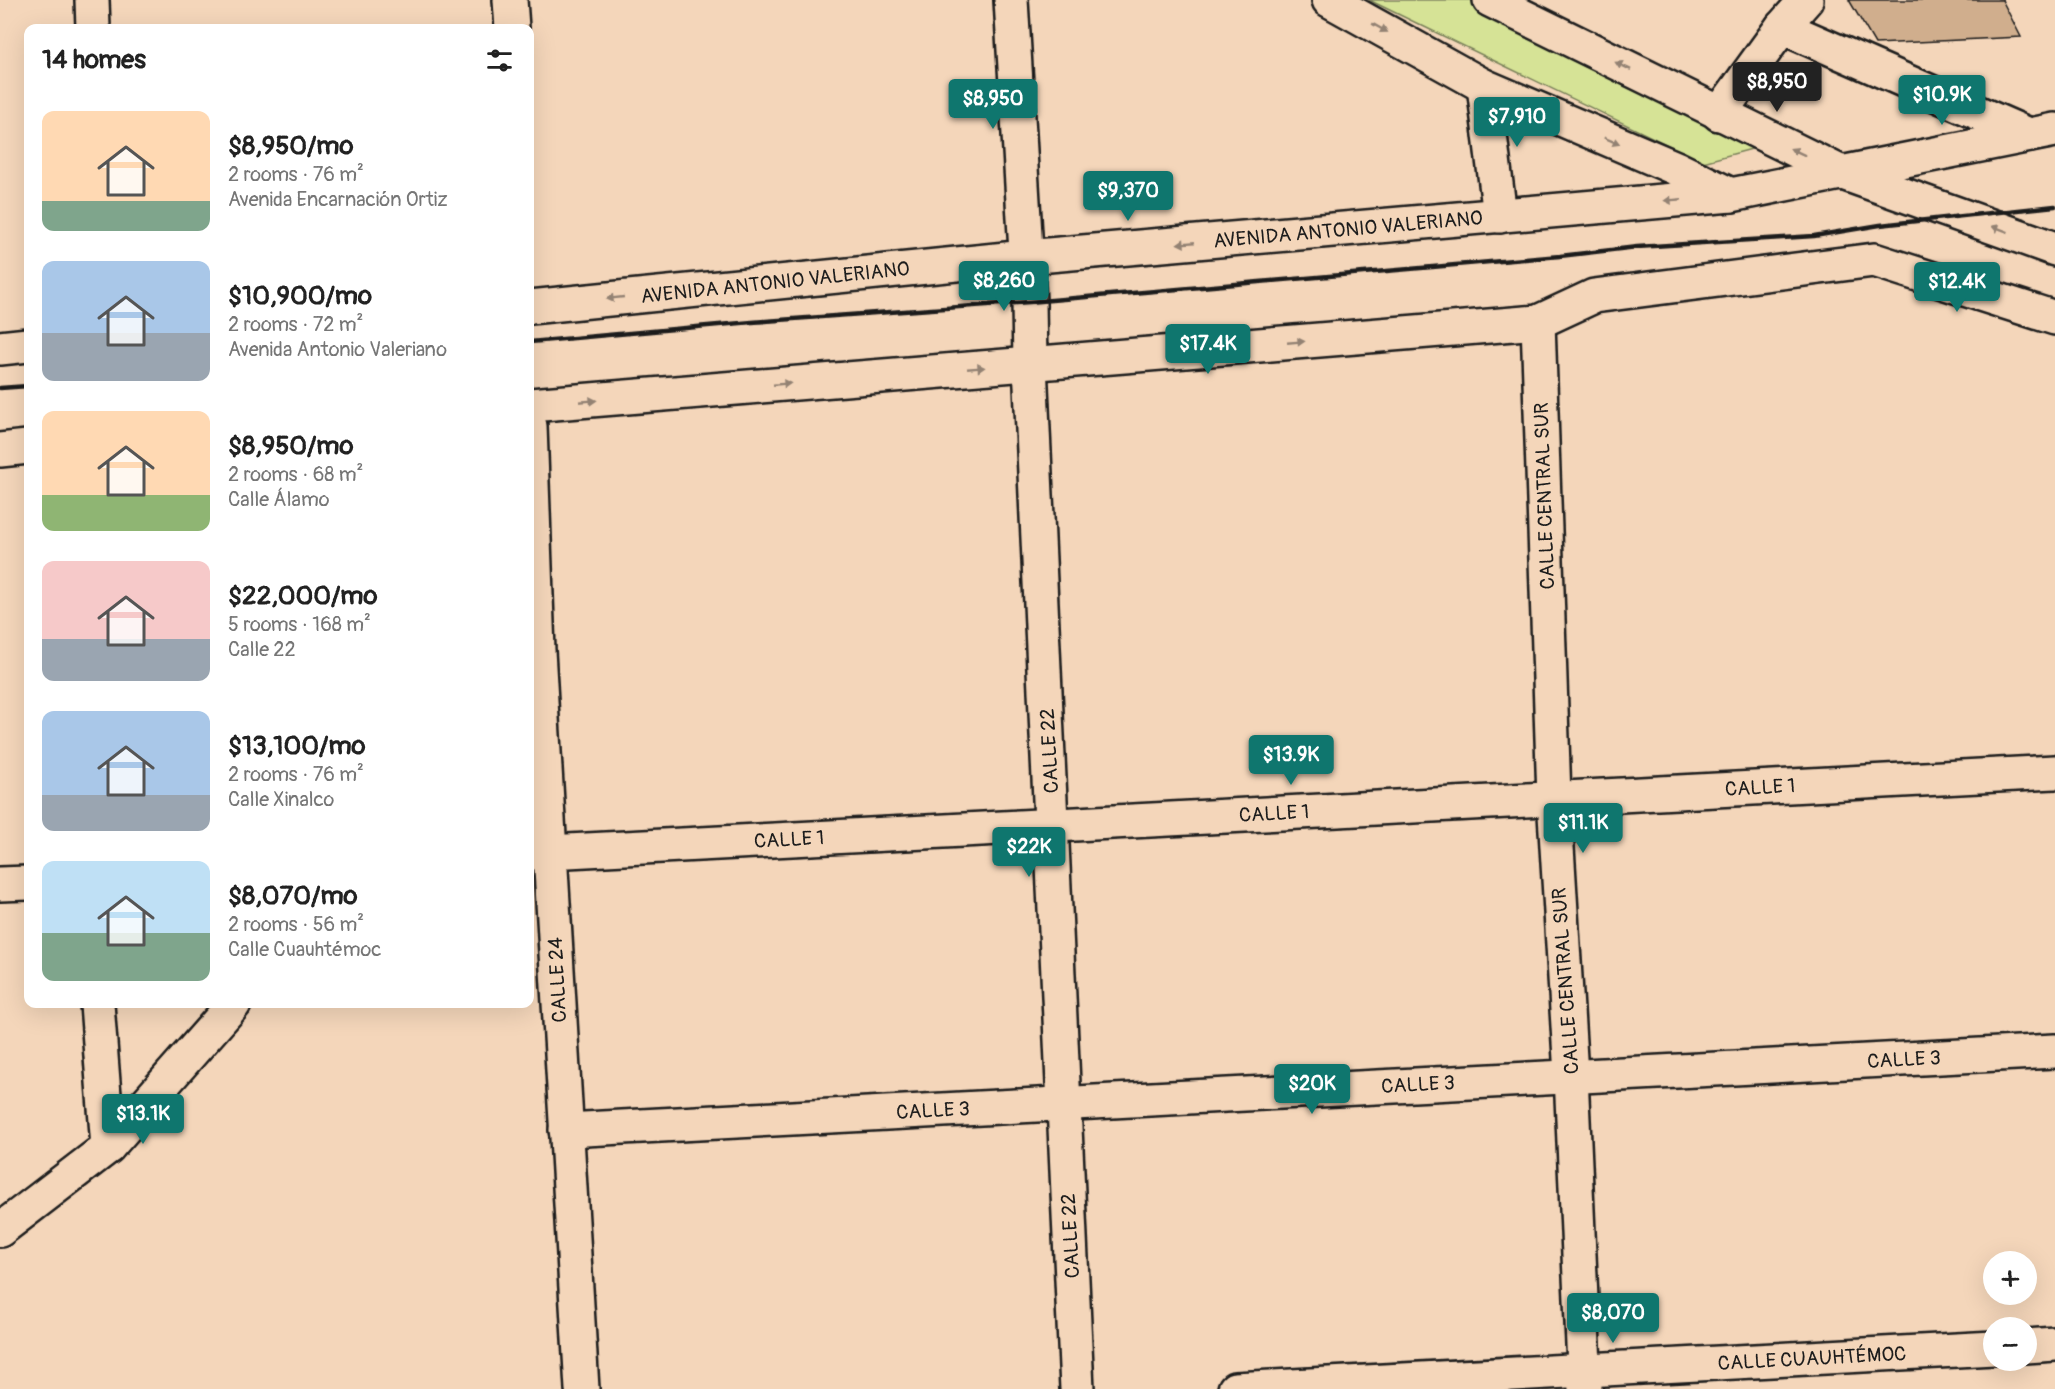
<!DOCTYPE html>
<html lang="en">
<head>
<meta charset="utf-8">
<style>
  body { margin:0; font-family:Pangolin,sans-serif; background:#f2f2f2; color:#222; height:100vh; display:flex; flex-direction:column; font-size:22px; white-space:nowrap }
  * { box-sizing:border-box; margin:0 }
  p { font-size:20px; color:#767676 }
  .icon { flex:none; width:33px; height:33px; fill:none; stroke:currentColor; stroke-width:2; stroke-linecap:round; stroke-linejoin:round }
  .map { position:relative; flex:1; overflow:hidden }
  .side { position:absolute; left:24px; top:24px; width:510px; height:984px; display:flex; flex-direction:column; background:#fff; border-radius:12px; box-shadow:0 6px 24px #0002 }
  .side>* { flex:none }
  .controls { position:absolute; left:1983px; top:1251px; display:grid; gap:12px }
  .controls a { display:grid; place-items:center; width:54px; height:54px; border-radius:50%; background:#fff; box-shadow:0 6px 24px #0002; font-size:30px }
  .price { position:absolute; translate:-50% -51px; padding:0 14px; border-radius:6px; background:#0f766e; color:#fff; font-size:20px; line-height:39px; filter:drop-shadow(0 2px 3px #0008) }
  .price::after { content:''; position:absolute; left:50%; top:36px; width:18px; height:14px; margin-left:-9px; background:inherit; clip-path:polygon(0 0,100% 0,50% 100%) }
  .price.active { background:#222; color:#fff }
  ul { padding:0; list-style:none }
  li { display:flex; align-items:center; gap:18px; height:150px; padding:0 18px }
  li span { display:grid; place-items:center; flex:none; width:168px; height:120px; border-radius:12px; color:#555 }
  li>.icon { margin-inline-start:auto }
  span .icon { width:72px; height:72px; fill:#fffc; stroke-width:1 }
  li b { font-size:26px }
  h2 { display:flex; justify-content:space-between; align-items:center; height:72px; padding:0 18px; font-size:26px }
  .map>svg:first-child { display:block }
  .green { fill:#d6e396; stroke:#798059; stroke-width:1.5 }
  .building { fill:#d0ae8d; stroke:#1c1c1c; stroke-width:1.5 }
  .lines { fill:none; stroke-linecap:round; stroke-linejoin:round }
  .minor-casing { stroke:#1c1c1c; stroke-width:38 }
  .minor { stroke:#f4d6ba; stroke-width:33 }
  .rail { stroke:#1c1c1c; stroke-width:4.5 }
  .oneway { fill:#938273 }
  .labels { text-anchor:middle; stroke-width:4.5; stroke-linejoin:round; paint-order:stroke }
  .street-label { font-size:20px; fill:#1c1c1c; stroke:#f4d6ba }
</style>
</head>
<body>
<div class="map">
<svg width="2055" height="1389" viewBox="0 0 2055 1389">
  <rect width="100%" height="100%" fill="#f4d6ba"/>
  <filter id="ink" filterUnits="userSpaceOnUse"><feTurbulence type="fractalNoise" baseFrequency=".0167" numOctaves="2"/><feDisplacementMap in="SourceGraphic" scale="12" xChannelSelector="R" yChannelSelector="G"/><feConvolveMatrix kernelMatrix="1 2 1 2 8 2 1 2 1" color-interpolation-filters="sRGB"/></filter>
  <g filter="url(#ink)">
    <polygon class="green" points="1369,0 1472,0 1763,146 1703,162"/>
    <polygon class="building" points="1849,0 2002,0 2021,37 1875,44"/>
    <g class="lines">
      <g class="minor-casing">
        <g id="minor">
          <polyline points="92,0 93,28"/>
          <polyline points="510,0 512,28"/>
          <polyline points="1011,0 1029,302 1030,364 1077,1389"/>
          <polyline points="1329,0 1484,86 1678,169 1731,195"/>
          <polyline points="1490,0 1840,172 2055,249"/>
          <polyline points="1782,27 2029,135"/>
          <polyline points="1484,86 1500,216"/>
          <polyline points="1719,114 1782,27 1806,0"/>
          <polyline points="530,307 1026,257 1731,195 2055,130"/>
          <polyline points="1538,322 1554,798 1571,1075 1585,1389"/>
          <polyline points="0,348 28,345"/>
          <polyline points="530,405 1538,322 1594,296 1874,260 2055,318"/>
          <polyline points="530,426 538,651 582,1389"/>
          <polyline points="0,450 28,447"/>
          <polyline points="530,853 2055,772"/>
          <polyline points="0,884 28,883"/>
          <polyline points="97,1004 108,1147"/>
          <polyline points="566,1130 2055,1051"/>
          <polyline points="0,1230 108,1147 234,1004"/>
          <polyline points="2026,1346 2055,1344"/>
          <polyline points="1235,1389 1994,1348"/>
        </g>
      </g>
      <use href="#minor" class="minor"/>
      <g class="rail">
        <polyline points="530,342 752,322 1029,302 1560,256 1637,247 1814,236 1880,225 2055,206"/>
        <polyline points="0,388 28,386"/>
      </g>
    </g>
    <defs><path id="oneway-solid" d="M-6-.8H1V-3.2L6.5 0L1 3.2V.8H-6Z" transform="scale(1.5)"/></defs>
    <g class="oneway">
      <use href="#oneway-solid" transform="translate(1380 28) rotate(29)"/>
      <use href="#oneway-solid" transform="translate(1623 66) rotate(-154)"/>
      <use href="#oneway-solid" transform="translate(1612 141) rotate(23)"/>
      <use href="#oneway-solid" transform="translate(1798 152) rotate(-155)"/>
      <use href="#oneway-solid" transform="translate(1673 200) rotate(175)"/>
      <use href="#oneway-solid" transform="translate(2000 229) rotate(-160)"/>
      <use href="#oneway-solid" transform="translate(1186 243) rotate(175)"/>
      <use href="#oneway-solid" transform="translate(615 298) rotate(174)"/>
      <use href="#oneway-solid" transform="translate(1296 342) rotate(-5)"/>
      <use href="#oneway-solid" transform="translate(976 368) rotate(-5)"/>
      <use href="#oneway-solid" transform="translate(782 384) rotate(-5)"/>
      <use href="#oneway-solid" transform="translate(588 401) rotate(-5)"/>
    </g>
  </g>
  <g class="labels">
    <g class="street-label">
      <text transform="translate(1348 229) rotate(-5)" y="7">AVENIDA ANTONIO VALERIANO</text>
      <text transform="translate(775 282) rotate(-6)" y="7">AVENIDA ANTONIO VALERIANO</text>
      <text transform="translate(1544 496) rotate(-92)" y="7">CALLE CENTRAL SUR</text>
      <text transform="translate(1049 751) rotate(-93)" y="7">CALLE 22</text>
      <text transform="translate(1760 787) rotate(-3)" y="7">CALLE 1</text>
      <text transform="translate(1274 813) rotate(-3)" y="7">CALLE 1</text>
      <text transform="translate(789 839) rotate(-3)" y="7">CALLE 1</text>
      <text transform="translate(557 980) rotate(-93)" y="7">CALLE 24</text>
      <text transform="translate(1565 981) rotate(-94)" y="7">CALLE CENTRAL SUR</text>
      <text transform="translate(1904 1059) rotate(-3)" y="7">CALLE 3</text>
      <text transform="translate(1418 1084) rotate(-3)" y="7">CALLE 3</text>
      <text transform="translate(933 1110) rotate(-3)" y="7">CALLE 3</text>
      <text transform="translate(1070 1236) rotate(-93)" y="7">CALLE 22</text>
      <text transform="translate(1812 1358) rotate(-3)" y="7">CALLE CUAUHTÉMOC</text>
    </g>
  </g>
</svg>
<div class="controls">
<a>+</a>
<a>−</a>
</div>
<b class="price active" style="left:1777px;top:113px">$8,950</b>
<b class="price" style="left:1942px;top:126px">$10.9K</b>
<b class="price" style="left:993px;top:130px">$8,950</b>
<b class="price" style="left:1517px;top:148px">$7,910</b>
<b class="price" style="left:1128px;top:222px">$9,370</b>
<b class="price" style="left:1004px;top:312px">$8,260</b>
<b class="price" style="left:1957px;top:313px">$12.4K</b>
<b class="price" style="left:1208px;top:375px">$17.4K</b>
<b class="price" style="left:1291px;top:786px">$13.9K</b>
<b class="price" style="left:1583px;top:854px">$11.1K</b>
<b class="price" style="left:1029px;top:878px">$22K</b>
<b class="price" style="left:1312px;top:1115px">$20K</b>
<b class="price" style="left:143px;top:1145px">$13.1K</b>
<b class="price" style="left:1613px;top:1344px">$8,070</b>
<section class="side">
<h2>14 homes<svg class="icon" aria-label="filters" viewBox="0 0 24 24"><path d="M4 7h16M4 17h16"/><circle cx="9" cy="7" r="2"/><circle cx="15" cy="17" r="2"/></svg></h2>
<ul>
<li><span style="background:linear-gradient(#ffd9b3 75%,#7fa58c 0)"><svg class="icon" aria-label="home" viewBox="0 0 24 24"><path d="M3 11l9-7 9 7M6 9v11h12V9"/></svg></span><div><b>$8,950/mo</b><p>2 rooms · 76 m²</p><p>Avenida Encarnación Ortiz</p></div></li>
<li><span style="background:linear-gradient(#a9c7e8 60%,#9aa5b1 0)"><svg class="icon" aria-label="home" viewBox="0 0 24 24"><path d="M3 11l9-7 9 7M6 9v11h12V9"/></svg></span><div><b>$10,900/mo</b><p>2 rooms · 72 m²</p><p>Avenida Antonio Valeriano</p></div></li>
<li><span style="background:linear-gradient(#ffd9b3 70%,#8fb573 0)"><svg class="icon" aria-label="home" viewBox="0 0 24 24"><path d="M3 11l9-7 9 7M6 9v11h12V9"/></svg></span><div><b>$8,950/mo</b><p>2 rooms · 68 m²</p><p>Calle Álamo</p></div></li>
<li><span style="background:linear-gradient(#f6c9c9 65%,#9aa5b1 0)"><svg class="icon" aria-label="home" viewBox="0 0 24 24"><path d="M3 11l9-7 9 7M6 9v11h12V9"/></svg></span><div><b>$22,000/mo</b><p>5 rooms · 168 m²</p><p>Calle 22</p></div></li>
<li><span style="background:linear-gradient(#a9c7e8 70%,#9aa5b1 0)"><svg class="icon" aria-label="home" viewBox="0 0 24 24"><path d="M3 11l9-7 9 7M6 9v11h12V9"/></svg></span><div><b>$13,100/mo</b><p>2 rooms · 76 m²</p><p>Calle Xinalco</p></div></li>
<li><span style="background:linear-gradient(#bfe0f5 60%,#7fa58c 0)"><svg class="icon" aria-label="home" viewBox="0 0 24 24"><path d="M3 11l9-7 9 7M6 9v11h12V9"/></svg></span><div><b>$8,070/mo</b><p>2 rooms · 56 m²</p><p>Calle Cuauhtémoc</p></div></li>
</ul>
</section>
</div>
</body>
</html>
